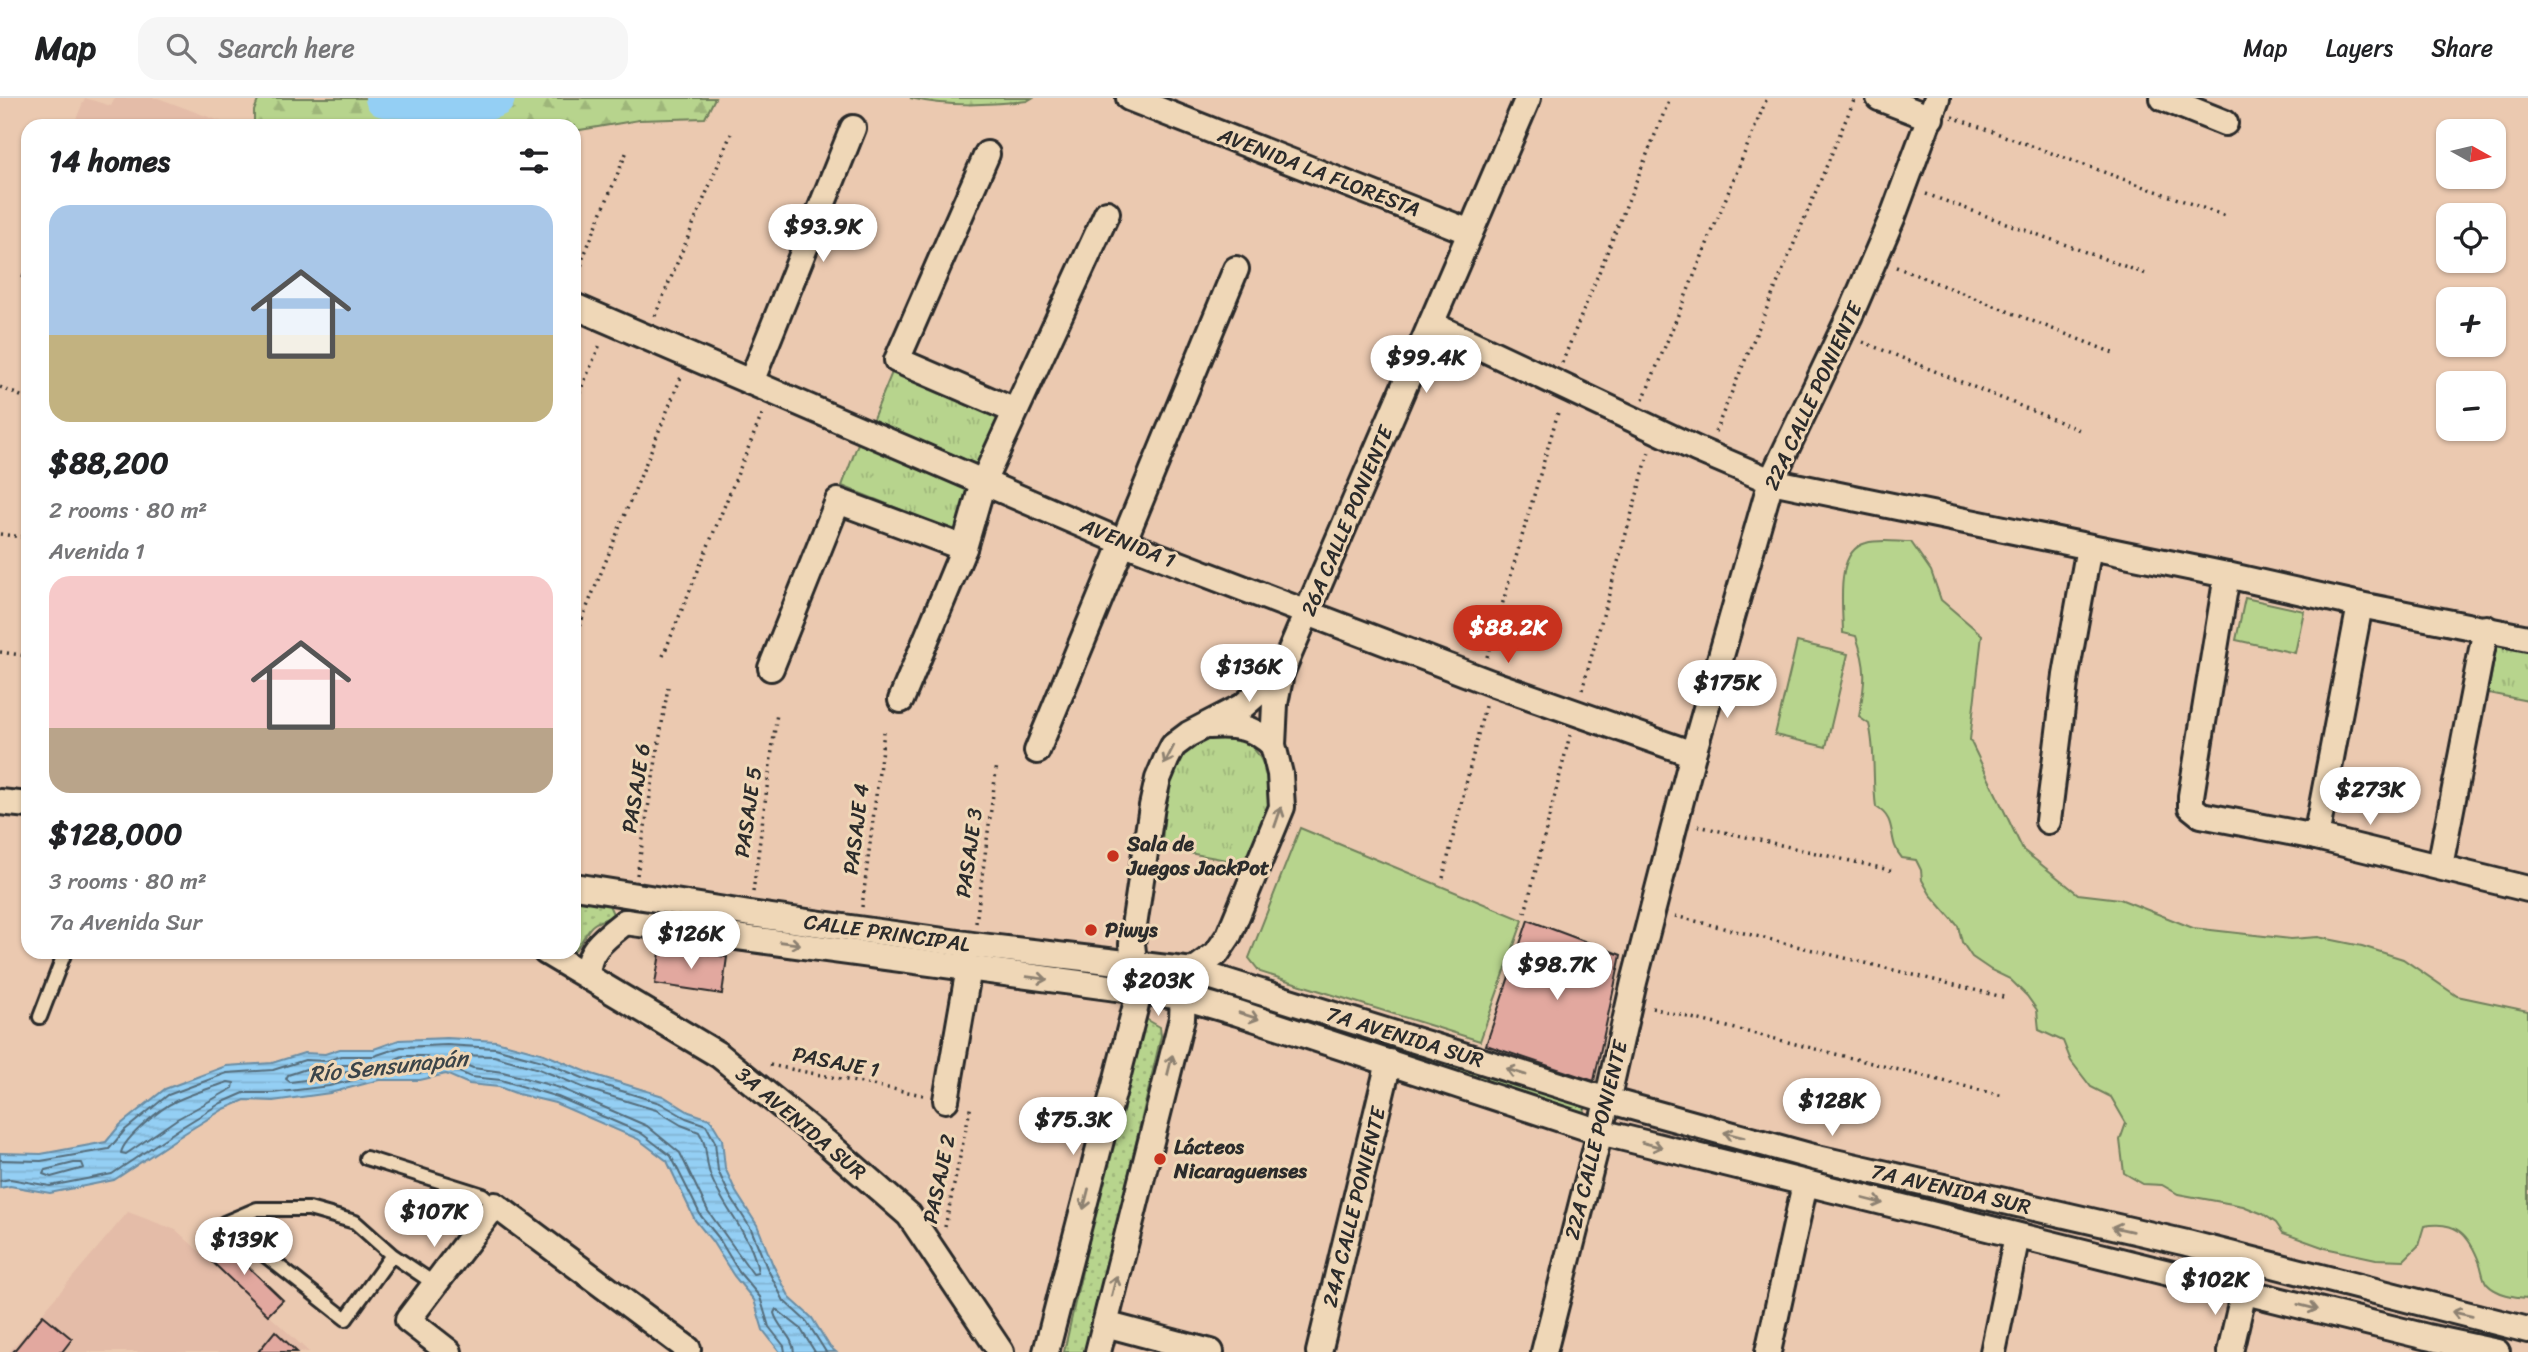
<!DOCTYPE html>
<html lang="en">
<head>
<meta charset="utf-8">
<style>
  body { margin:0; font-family:Sriracha,sans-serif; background:#f6f6f6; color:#202124; height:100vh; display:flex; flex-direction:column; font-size:26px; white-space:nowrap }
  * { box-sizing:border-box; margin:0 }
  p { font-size:23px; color:#757577 }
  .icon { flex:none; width:38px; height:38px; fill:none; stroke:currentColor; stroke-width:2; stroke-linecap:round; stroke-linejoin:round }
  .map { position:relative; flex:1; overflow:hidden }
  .side { position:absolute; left:21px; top:21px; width:560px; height:840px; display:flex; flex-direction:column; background:#fff; border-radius:21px; box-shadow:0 2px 5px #0004 }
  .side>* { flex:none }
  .needle { width:46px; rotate:98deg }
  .fabs { position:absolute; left:2436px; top:21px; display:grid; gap:14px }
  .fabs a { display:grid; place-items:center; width:70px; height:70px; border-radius:14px; background:#fff; box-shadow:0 2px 5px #0004; font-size:35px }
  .price { position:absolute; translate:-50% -60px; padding:0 16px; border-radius:24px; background:#fff; color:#222; font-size:23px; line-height:46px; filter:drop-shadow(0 2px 4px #0008) }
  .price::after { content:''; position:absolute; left:50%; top:42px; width:21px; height:16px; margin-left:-10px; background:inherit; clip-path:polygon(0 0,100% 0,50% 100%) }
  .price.selected { background:#c8321e; color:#fff }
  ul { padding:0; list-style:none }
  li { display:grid; align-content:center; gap:14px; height:371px; padding:0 28px }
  li span { display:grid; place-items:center; height:217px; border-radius:21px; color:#555 }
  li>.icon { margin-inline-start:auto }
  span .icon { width:126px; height:126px; fill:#fffc; stroke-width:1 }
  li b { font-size:30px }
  h2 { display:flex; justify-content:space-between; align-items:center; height:84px; padding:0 28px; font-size:30px }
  header { display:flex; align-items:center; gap:42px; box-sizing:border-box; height:98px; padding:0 35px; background:#fff; border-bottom:2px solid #e0e0e0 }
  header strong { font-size:33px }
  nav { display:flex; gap:38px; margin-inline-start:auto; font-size:24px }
  .search { width:490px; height:63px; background:#f6f6f6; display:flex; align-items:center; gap:18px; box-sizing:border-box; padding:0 24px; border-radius:21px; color:#757577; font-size:26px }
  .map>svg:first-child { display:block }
  .built { fill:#e4bca8 }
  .grass { fill:#b7d48d; stroke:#71805c; stroke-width:2 }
  .forest { fill:url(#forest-firs); stroke:#71805c; stroke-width:2 }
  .park { fill:url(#park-tufts); stroke:#71805c; stroke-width:2 }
  .garden { fill:url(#garden-dots); stroke:#71805c; stroke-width:2 }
  .water { fill:url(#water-rules); stroke:#6a8da4; stroke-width:2 }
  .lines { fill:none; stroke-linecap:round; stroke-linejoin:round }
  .shore { stroke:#556d7b; stroke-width:2 }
  .river { stroke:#94cff4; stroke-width:38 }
  .building { fill:#e2a89f; stroke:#2b2b2b; stroke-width:2 }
  .service-casing { stroke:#2b2b2b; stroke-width:18 }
  .minor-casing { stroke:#2b2b2b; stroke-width:30 }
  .path { stroke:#2b2b2b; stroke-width:3.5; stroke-dasharray:2 5; stroke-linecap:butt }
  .service { stroke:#efd7b7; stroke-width:12 }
  .minor { stroke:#efd7b7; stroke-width:24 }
  .oneway { stroke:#8d8171 }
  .poi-dot { fill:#c8321e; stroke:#efd7b7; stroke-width:2.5 }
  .labels { text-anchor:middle; stroke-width:6; stroke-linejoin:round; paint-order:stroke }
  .street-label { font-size:21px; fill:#2b2b2b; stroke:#efd7b7 }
  .poi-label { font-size:21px; font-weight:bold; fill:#2b2b2b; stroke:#efd7b7; text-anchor:start }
  .water-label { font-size:23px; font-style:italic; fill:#3b4449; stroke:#efd7b7 }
</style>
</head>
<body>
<header>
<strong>Map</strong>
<div class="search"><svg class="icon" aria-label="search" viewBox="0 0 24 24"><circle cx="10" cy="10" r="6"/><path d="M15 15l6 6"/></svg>Search here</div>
<nav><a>Map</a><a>Layers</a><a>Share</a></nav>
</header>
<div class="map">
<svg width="2528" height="1254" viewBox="0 0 2528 1254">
  <defs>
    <pattern id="forest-firs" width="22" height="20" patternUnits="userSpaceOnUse" patternTransform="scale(1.75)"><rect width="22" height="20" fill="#b7d48d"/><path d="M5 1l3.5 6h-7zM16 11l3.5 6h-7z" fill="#9eb67a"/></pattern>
    <pattern id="park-tufts" width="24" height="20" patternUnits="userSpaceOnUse" patternTransform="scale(1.75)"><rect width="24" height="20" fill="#b7d48d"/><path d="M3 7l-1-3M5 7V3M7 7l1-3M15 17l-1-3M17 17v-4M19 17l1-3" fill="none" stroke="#9eb67a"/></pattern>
    <pattern id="garden-dots" width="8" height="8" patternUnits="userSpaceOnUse" patternTransform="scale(1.75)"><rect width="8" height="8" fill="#b7d48d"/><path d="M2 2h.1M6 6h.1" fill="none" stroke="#9eb67a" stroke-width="1.8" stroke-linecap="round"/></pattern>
    <pattern id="water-rules" width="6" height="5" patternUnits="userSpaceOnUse" patternTransform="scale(1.75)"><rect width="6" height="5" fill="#94cff4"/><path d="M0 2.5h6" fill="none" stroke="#80b2d1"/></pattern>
  </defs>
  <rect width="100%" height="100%" fill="#ebc9b0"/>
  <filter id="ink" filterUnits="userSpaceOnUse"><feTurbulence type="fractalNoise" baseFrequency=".0143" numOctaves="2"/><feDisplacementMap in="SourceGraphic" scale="14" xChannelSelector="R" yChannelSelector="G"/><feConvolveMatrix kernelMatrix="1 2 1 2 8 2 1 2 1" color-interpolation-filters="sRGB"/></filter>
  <g filter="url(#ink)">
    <g class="built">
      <polygon points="85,0 111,8 115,0 158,0 233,28 73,28"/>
      <polygon points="128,1114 176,1132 309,1254 9,1254"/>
    </g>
    <g class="grass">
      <path d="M1911,444L1931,473L1941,502L1982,537L1970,642L2023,752L2078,796L2120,801L2193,830L2291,841L2318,839L2362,848L2403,861L2457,898L2528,913V1200C2515,1199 2497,1197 2487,1186C2483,1182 2482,1172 2480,1166C2469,1136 2456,1122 2424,1128L2418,1148L2404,1162L2376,1161L2325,1150L2283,1135L2276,1125L2263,1116L2243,1108L2178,1096L2162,1087L2143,1086L2124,1075L2120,1042L2126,1025L2111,999L2091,989L2071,963L2063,943L2039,932L2037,912L2027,898L2010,881L1991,872L1972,859L1962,844L1958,828L1930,796L1922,782L1921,772L1916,762L1902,760C1886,742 1899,722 1876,709C1872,681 1876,653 1869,626L1859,619C1865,584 1868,573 1856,538L1843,535C1843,510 1834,453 1866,445C1879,441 1897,444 1911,444Z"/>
      <polygon points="2245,500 2304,513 2295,555 2236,542"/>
      <polygon points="1797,544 1848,556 1826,649 1775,637"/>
      <polygon points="1300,730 1523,822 1480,943 1260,874 1249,860"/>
      <polygon points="1224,891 1587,1007 1582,1018 1220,900"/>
    </g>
    <g class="forest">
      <polygon points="259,0 715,0 705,20 639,22 574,33 574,28 254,28 254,13"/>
      <path d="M910,0H1032L1027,3C986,7 949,9 910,0Z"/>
    </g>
    <g class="park">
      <polygon points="897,262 1015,313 988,371 872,323"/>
      <polygon points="863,332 983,384 967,438 842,388"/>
      <polygon points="2497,546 2528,552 2528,603 2488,595"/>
      <path d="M1213,640C1222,640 1232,639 1240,642C1269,653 1272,694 1266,720C1262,735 1254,751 1248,766L1162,750C1163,724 1167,667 1187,649C1195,643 1203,642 1213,640Z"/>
    </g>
    <g class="garden">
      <path d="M574,794L605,798L614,818C581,828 593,832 574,853Z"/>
      <polygon points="1146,921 1160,929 1161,938 1087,1254 1064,1254 1136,933 1139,926"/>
    </g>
    <polygon class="water" points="447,940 496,943 544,956 592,976 663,998 689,1014 710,1021 722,1041 725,1070 736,1094 757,1127 773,1167 790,1200 812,1220 830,1249 836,1254 780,1254 763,1232 754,1202 734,1178 712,1143 695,1122 667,1063 638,1041 555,1005 518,996 499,989 469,986 446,976 420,982 379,982 330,995 273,1003 245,1002 224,1011 185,1035 114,1082 50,1095 10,1088 0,1090 0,1055 41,1056 106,1044 120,1027 165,991 226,968 272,965 304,955 325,956 340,951 374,951 399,942"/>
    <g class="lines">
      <g class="shore">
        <path d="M458,957L494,958L539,971L587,991L656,1012L681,1027L699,1034C708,1048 705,1061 710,1076C722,1110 754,1139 758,1175L753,1176L708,1113L680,1055L647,1028L560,990L503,974L473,970L456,963L455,959Z"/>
        <polygon points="403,958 426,958 429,962 418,966 396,965 396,961"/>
        <polygon points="343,967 353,967 355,972 328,979 290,984 286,981 288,977 306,971 327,972"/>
        <path d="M228,984L234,985L233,990L177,1021L126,1056L121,1055C124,1040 161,1010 176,1003C193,995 211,990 228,984Z"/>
        <polyline points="0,1062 41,1063 109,1051 125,1032 168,997 227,975 273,972 305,962 326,963 342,958 374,958 401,949 447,947 495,950 542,963 590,983 660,1005 686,1020 706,1027 715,1044 718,1073 730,1098 751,1131 767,1170 784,1203 807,1224 826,1254"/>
        <polygon points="74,1065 82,1065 84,1070 51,1079 43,1076 45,1072"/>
        <polyline points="0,1083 10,1081 50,1088 112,1076 182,1029 221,1005 244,995 273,995 329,988 378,976 419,975 448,969 471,979 501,982 558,999 641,1035 671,1058 701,1118 718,1139 739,1174 760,1199 769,1229 784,1248 785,1254"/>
        <path d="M794,1254C793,1238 778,1230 774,1215L776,1211L800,1230L815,1254"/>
      </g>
      <polyline class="river" points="384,0 477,7 496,0"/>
    </g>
    <g class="building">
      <polygon points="1528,822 1621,857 1594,983 1486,947"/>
      <polygon points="661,849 727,859 722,896 655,886"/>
      <polygon points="219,1141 283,1202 268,1217 204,1156"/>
      <polygon points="43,1217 72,1241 62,1254 13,1254"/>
      <polygon points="275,1233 297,1254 258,1254"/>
    </g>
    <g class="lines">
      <g class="service-casing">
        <g id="service">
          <polyline points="40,919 65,854"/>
          <polyline points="366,1060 483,1097 495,1107"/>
          <polyline points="392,1157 355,1124 309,1111 257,1111 224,1125 346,1221 392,1157 435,1186"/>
        </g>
      </g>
      <g class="minor-casing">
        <g id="minor">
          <polyline points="1129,0 1470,134"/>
          <polyline points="1879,0 1931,20"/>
          <polyline points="2163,0 2225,25"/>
          <polyline points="987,56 897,262 1015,313"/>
          <polyline points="574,208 1122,444 1491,585 1693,656"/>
          <polyline points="1431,226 1696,351 1771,383 2227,477 2360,507 2528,540"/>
          <polyline points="751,284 853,30"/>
          <polyline points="2227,477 2191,698 2191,709 2201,717 2316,739 2528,791"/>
          <polyline points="771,570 838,403 964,450"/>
          <polyline points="901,602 964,450 983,384 1107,115"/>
          <path d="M1209,628C1235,626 1254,629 1273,647"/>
          <polyline points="1037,653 1236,171"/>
          <polyline points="0,704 28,707"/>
          <polyline points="2048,723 2066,577 2089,449"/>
          <polyline points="2316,739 2360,507"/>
          <polyline points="2440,768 2486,530"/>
          <polyline points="574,788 750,816 973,847 1193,873 1607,1002 1813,1059 2187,1145 2528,1232"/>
          <polyline points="625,824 1183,899 1238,915 1600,1034 2427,1239 2497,1254"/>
          <polyline points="546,854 719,957 828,1046 909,1117 1001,1254"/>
          <path d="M588,879C585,853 606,839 625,824"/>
          <polyline points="946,1002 969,870"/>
          <polyline points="1105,1226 1211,1254"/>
          <polyline points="449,1254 408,1222 495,1107 688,1251 686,1254"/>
          <polyline points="1046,1254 1136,907 1138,895 1132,846 1134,828 1152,708 1158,681 1166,662 1173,648 1189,636 1243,608 1281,575"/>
          <polyline points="1098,1254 1182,920 1183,899 1193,873 1217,855 1229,837 1282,709 1280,676 1273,647 1275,606 1281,575 1528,0"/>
          <polyline points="1319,1254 1389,964"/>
          <polyline points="1544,1254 1600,1034 1634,884 1693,656 1771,383 1852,213 1893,118 1937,0"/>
          <polyline points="1768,1254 1805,1086"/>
          <polyline points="1993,1254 2017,1138"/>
          <polyline points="2230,1254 2244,1193"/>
        </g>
      </g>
      <g class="path">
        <polyline points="1952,19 2225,118"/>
        <polyline points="1926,96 2146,176"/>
        <polyline points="1896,169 2116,256"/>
        <polyline points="22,178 28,180"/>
        <polyline points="577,188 583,160 627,53"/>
        <polyline points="655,218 731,36"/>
        <polyline points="1863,244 2082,333"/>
        <polyline points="1562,265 1670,0"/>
        <polyline points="0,289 28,301"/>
        <polyline points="1643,302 1767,0"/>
        <polyline points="574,308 601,244"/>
        <polyline points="1715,334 1855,0"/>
        <polyline points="0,436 28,440"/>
        <polyline points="574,541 681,279"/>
        <polyline points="0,554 28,558"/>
        <polyline points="663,558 763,314"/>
        <polyline points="1487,559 1559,311"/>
        <polyline points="1582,592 1649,354"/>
        <polyline points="1698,728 1894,773"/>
        <polyline points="637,777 668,589"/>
        <polyline points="1443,780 1485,608"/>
        <polyline points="753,794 777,615"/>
        <polyline points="862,809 884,634"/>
        <polyline points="1525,815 1570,637"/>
        <polyline points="1675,818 2007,900"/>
        <polyline points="976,825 997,666"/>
        <polyline points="1652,910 2003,998"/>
        <polyline points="770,967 923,997"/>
        <polyline points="945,1129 971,1007"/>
      </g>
      <use href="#service" class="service"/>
      <use href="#minor" class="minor"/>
    </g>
    <defs><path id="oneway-shaft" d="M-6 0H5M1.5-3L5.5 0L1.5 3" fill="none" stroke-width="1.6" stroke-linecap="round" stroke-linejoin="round" transform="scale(1.75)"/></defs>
    <g class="oneway">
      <use href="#oneway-shaft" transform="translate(1169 657) rotate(117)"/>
      <use href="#oneway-shaft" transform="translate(1278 719) rotate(-71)"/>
      <use href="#oneway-shaft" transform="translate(790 845) rotate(8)"/>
      <use href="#oneway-shaft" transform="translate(1037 880) rotate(8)"/>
      <use href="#oneway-shaft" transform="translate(1249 918) rotate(18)"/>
      <use href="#oneway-shaft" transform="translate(1170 967) rotate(-76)"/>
      <use href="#oneway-shaft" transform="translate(1516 974) rotate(-163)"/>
      <use href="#oneway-shaft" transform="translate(1734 1037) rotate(-165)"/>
      <use href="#oneway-shaft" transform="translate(1652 1047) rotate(14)"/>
      <use href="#oneway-shaft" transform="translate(1086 1101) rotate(104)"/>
      <use href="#oneway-shaft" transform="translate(1873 1103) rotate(14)"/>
      <use href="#oneway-shaft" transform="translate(2122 1131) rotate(-167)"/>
      <use href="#oneway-shaft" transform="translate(1114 1188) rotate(-76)"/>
      <use href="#oneway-shaft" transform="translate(2308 1209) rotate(14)"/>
      <use href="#oneway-shaft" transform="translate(2462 1216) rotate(-167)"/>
    </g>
  </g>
  <g class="poi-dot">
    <circle cx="1113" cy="758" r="7"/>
    <circle cx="1091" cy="832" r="7"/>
    <circle cx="1160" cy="1061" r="7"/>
  </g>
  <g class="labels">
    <g class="street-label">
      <text transform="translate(1319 74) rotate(21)" y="7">AVENIDA LA FLORESTA</text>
      <text transform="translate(1813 298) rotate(-65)" y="7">22A CALLE PONIENTE</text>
      <text transform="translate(1347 423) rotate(-67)" y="7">26A CALLE PONIENTE</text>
      <text transform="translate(1128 445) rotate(22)" y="7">AVENIDA 1</text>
      <text transform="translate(636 690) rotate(-81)" y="7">PASAJE 6</text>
      <text transform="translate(748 714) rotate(-82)" y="7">PASAJE 5</text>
      <text transform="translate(856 731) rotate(-83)" y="7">PASAJE 4</text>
      <text transform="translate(969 755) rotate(-82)" y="7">PASAJE 3</text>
      <text transform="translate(887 835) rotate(8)" y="7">CALLE PRINCIPAL</text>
      <text transform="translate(1405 939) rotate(17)" y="7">7A AVENIDA SUR</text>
      <text transform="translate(836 964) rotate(11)" y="7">PASAJE 1</text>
      <text transform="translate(801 1025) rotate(40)" y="7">3A AVENIDA SUR</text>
      <text transform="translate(1596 1042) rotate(-76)" y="7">22A CALLE PONIENTE</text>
      <text transform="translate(939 1081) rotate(-78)" y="7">PASAJE 2</text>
      <text transform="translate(1951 1091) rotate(13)" y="7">7A AVENIDA SUR</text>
      <text transform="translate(1354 1109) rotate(-76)" y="7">24A CALLE PONIENTE</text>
    </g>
    <g class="poi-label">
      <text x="1127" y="753">Sala de<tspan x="1127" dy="24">Juegos JackPot</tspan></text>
      <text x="1105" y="839">Piwys</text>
      <text x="1174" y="1056">Lácteos<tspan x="1174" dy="24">Nicaraguenses</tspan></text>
    </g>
    <g class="water-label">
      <text transform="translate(388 968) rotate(-6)" y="8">Río Sensunapán</text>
    </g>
  </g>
</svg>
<div class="fabs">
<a><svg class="needle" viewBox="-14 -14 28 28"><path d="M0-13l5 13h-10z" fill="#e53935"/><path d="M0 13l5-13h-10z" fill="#757577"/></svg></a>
<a><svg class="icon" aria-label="locate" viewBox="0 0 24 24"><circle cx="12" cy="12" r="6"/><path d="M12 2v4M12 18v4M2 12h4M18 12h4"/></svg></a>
<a>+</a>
<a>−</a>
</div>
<b class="price" style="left:823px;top:166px">$93.9K</b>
<b class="price" style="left:1426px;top:297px">$99.4K</b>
<b class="price selected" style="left:1508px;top:567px">$88.2K</b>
<b class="price" style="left:1249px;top:606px">$136K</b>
<b class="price" style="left:1727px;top:622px">$175K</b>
<b class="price" style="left:2370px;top:729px">$273K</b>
<b class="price" style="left:691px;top:873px">$126K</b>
<b class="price" style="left:1557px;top:904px">$98.7K</b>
<b class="price" style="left:1158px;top:920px">$203K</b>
<b class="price" style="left:1832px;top:1040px">$128K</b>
<b class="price" style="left:1073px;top:1059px">$75.3K</b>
<b class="price" style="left:434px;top:1151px">$107K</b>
<b class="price" style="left:244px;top:1179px">$139K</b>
<b class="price" style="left:2215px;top:1219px">$102K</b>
<section class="side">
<h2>14 homes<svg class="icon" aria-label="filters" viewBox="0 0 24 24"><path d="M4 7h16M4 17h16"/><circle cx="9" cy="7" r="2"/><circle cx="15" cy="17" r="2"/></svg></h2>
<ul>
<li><span style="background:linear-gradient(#a9c7e8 60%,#c2b280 0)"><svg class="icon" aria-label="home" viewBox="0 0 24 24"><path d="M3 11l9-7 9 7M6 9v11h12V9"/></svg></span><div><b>$88,200</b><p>2 rooms · 80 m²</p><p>Avenida 1</p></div></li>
<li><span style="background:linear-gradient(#f6c9c9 70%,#b9a48a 0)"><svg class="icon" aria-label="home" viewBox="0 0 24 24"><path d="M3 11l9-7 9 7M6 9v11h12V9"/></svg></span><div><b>$128,000</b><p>3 rooms · 80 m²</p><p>7a Avenida Sur</p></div></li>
</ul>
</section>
</div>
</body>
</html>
